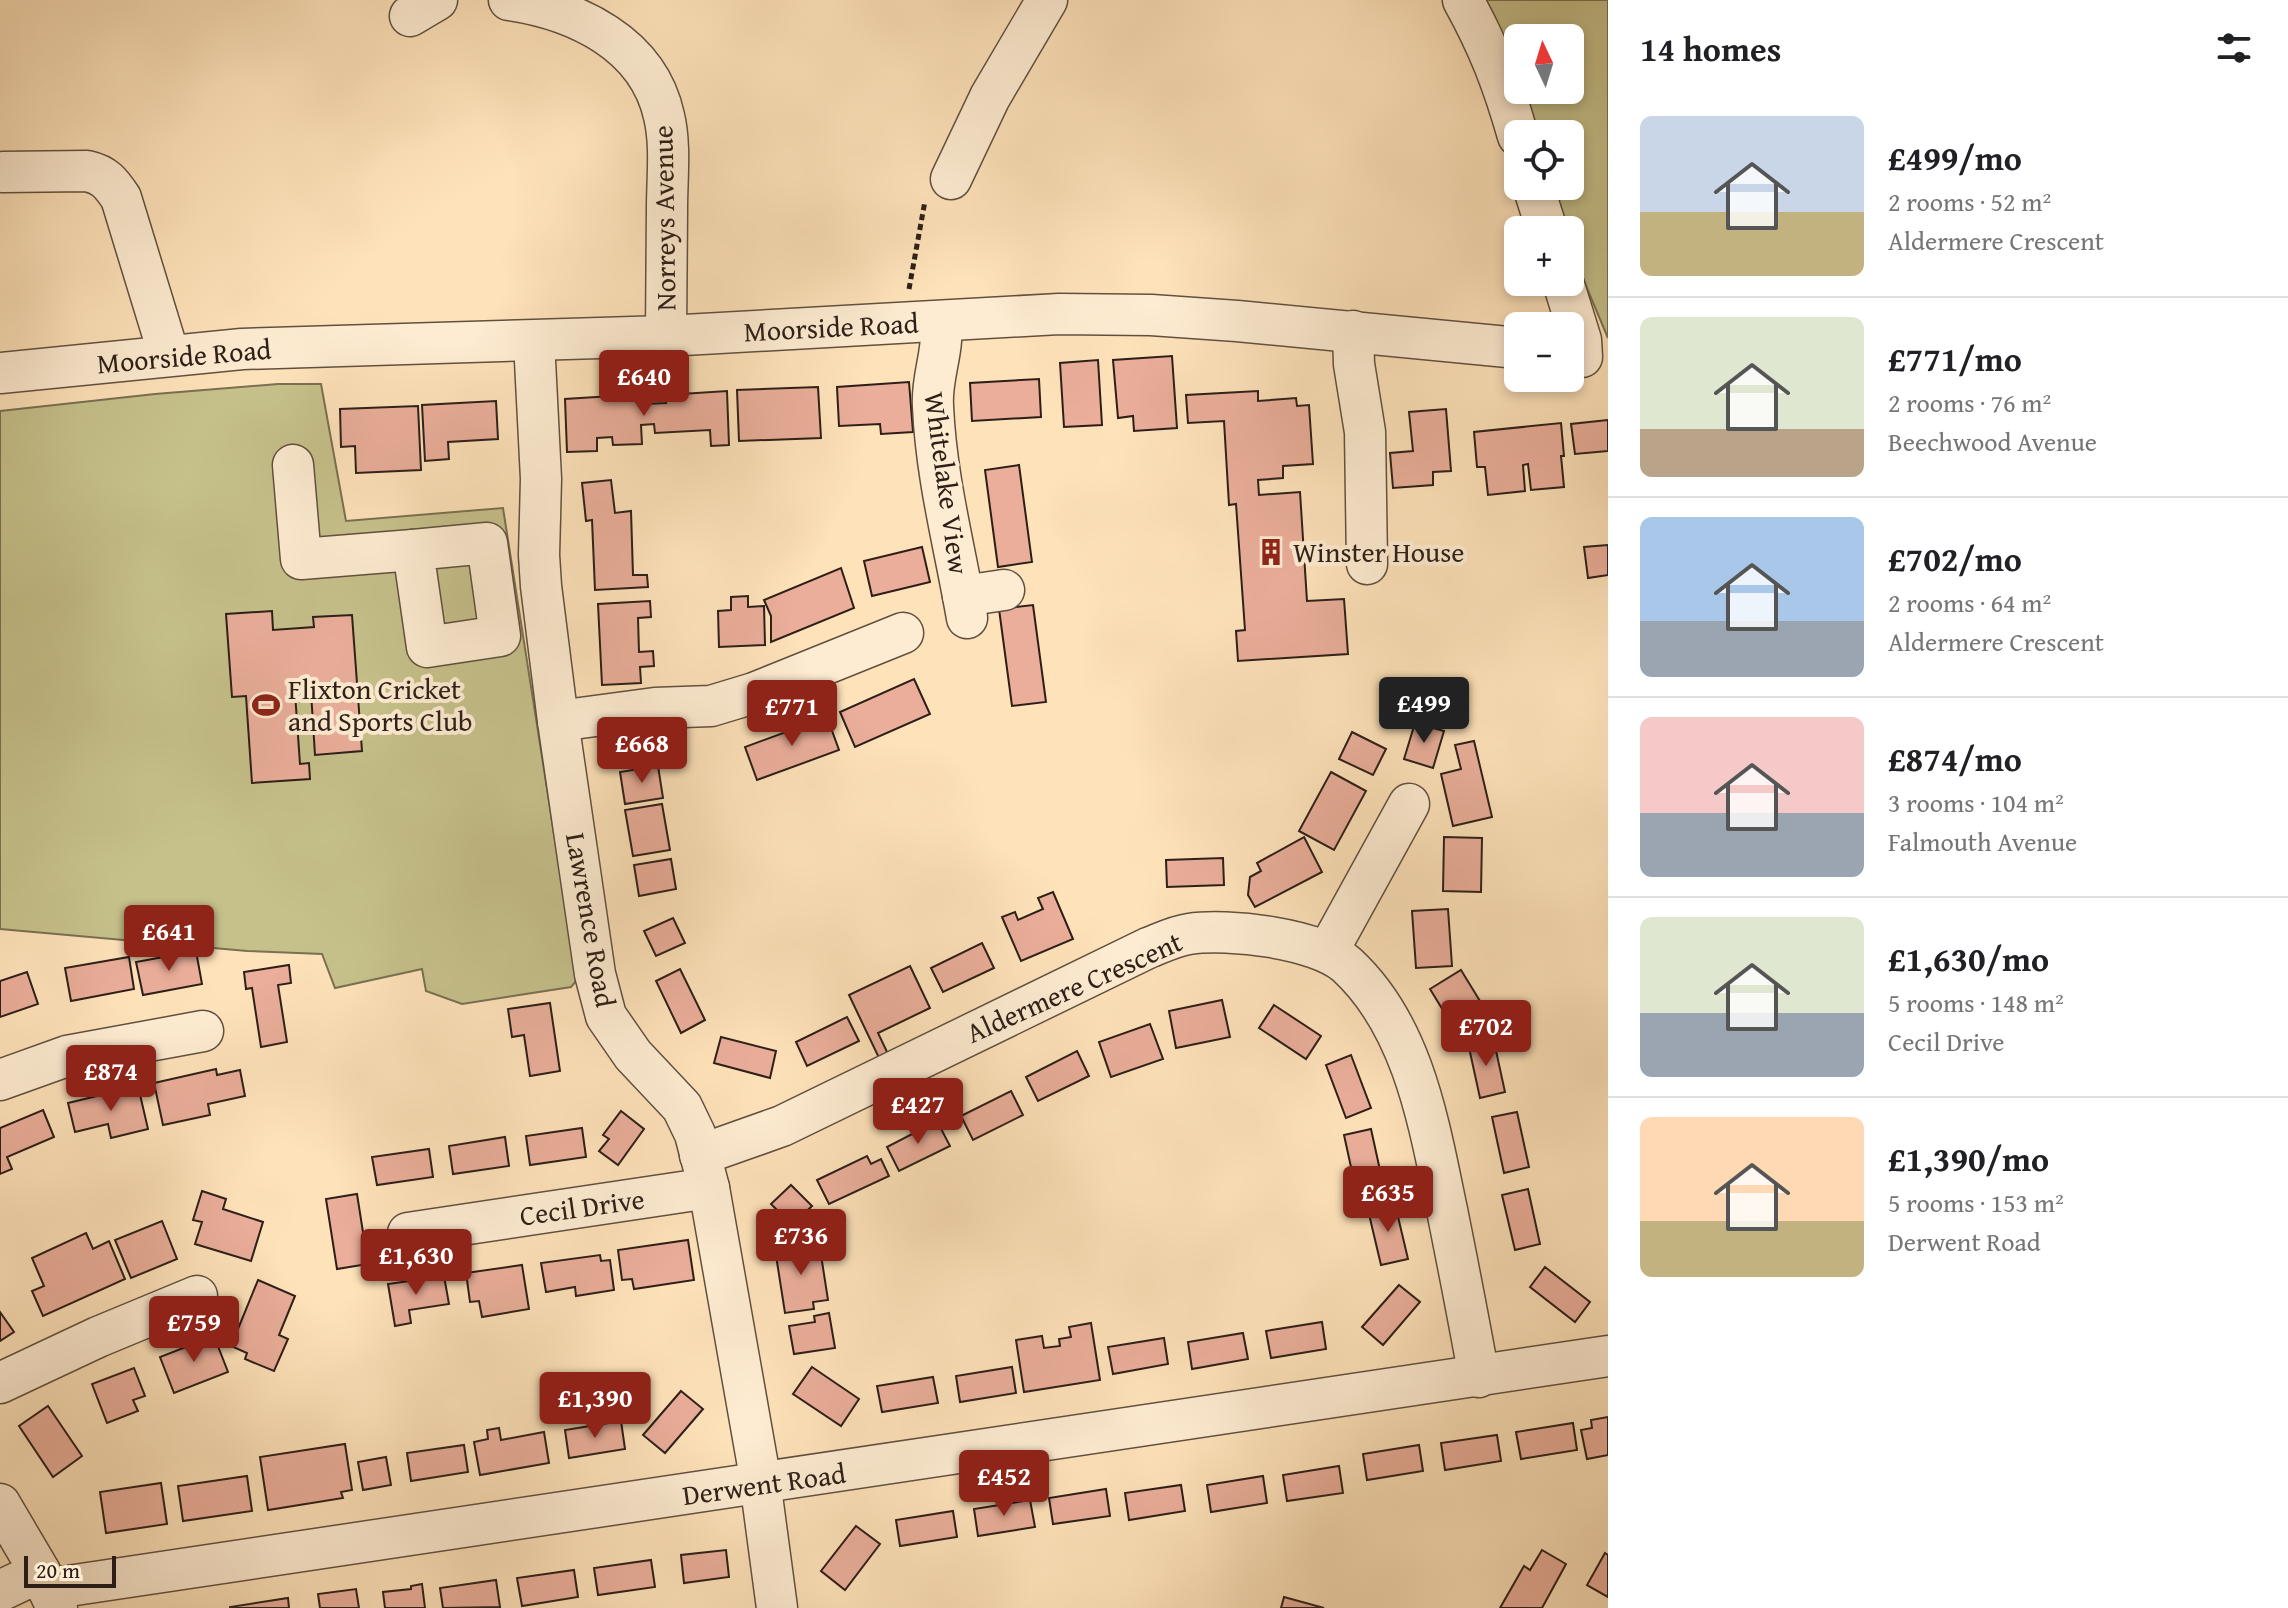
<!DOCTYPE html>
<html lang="en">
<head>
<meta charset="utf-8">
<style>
  body { margin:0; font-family:"Gentium Book Plus",serif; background:#f2f2f2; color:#202124; height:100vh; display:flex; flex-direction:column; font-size:30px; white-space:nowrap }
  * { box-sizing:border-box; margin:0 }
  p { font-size:26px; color:#757577 }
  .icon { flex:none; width:44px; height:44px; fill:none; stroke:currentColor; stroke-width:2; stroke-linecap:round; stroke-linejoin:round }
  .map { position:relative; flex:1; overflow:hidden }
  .side { display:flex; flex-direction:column; background:#fff; width:680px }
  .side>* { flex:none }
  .needle { width:52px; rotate:356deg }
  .controls { position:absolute; left:1504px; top:24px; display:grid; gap:16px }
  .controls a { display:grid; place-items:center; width:80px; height:80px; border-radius:12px; background:#fff; box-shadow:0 4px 12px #0003; font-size:40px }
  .scale { position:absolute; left:24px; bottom:20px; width:92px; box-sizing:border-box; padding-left:8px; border:4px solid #2d1f18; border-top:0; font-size:22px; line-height:28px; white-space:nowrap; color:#2d1f18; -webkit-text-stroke:6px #feecd2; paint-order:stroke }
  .price { position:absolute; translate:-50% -68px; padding:0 18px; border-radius:8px; background:#8f2418; color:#fff; font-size:26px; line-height:52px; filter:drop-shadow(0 2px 4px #0008) }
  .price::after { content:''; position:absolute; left:50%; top:48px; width:24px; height:18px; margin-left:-12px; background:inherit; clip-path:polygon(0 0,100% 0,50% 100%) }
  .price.selected { background:#222; color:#fff }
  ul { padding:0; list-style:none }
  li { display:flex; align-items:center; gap:24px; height:200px; padding:0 32px }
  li+li { border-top:2px solid #e0e0e0 }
  li span { display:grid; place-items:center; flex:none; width:224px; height:160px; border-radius:12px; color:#555 }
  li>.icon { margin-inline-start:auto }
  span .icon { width:96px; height:96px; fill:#fffc; stroke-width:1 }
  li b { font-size:34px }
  h2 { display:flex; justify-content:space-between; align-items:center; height:96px; padding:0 32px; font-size:34px }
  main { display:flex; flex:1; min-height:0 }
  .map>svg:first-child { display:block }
  .green { fill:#c6c18b; stroke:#7a7052; stroke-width:2 }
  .building { fill:#eaae9a; stroke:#2d1f18; stroke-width:2 }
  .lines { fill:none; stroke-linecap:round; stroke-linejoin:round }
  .minor-casing { stroke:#615040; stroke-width:43 }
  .path { stroke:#2d1f18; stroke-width:5; stroke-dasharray:6 4; stroke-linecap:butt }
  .minor { stroke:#feecd2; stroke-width:40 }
  .labels { text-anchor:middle; stroke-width:8; stroke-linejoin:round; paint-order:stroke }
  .street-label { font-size:28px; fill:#2d1f18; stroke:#feecd2 }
  .poi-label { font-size:28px; fill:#2d1f18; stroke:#feecd2; text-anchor:start }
</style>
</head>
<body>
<main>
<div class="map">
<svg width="1608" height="1608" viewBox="0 0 1608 1608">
  <rect width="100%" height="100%" fill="#fee2ba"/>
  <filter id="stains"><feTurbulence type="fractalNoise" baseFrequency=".0025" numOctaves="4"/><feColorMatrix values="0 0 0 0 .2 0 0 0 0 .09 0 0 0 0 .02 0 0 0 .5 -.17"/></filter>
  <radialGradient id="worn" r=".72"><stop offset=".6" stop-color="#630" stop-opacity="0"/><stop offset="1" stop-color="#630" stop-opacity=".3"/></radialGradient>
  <g class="green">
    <polygon points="1476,0 1608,0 1608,338 1573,255 1570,230 1565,230 1551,186 1570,186 1570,134 1535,134 1521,90 1570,90 1570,38 1518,38 1518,80"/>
    <polygon points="278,384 321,384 346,521 503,508 577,980 571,987 462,1004 426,991 422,969 335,988 322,954 247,951 0,929 0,411 155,394"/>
  </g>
  <g class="building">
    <polygon points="1172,356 1177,428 1134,431 1133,416 1118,418 1113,360"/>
    <polygon points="1098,360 1102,425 1064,427 1060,363"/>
    <polygon points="1039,379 1041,417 972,421 970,383"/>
    <polygon points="909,382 913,432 881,434 880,424 839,426 837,387"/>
    <polygon points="818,387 821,438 739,441 737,390"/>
    <polygon points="727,391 729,445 711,446 710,430 655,433 654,424 641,425 642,444 613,445 612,437 597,438 597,451 567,452 565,399 644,394 644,404 666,403 666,395"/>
    <polygon points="1258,391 1258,401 1296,398 1297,406 1309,405 1313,464 1283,466 1283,478 1258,480 1259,495 1300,492 1307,601 1344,599 1348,654 1238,661 1236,631 1245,630 1236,504 1229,505 1224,421 1188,423 1186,395"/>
    <polygon points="496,401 498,439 448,442 449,459 425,461 422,405"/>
    <polygon points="418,406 421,470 356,473 355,446 341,447 340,409"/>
    <polygon points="1446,409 1451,471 1433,472 1433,485 1393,488 1390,453 1413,451 1409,412"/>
    <polygon points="1608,420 1608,451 1575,454 1571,424"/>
    <polygon points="1561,423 1564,456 1561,456 1564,487 1531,490 1528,464 1523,465 1525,491 1488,495 1485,467 1477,467 1474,432"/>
    <polygon points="1019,465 1032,562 998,567 985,470"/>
    <polygon points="611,480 615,513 631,511 633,575 647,575 648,587 595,590 592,520 586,521 582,483"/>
    <polygon points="1608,545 1608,575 1588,578 1584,547"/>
    <polygon points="922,547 930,582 872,596 864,561"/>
    <polygon points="841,568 854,608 771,642 771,616 764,600"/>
    <polygon points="748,596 748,607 764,606 765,645 719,647 718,611 731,610 731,597"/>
    <polygon points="650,601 651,617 638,618 639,652 653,651 654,666 640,667 641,683 602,685 598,604"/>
    <polygon points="1033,605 1046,702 1012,706 999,609"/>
    <polygon points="272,611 273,630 314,627 313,617 352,615 362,751 315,755 311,692 295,693 300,764 309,763 310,779 252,783 246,696 232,697 226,614"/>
    <polygon points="914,679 930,714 855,747 840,712"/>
    <polygon points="827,717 839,750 757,780 745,747"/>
    <polygon points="1415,723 1444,731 1433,768 1404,759"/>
    <polygon points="1352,732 1386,749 1373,775 1339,759"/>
    <polygon points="1474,741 1492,817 1453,826 1441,774 1461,769 1455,745"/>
    <polygon points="658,766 663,798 625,804 620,772"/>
    <polygon points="1331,772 1366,791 1334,850 1299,831"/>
    <polygon points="662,804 670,850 633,856 625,810"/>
    <polygon points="1304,837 1322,872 1255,907 1248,895 1250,877 1261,871 1257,863"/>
    <polygon points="1444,837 1482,838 1481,892 1443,891"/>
    <polygon points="1223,858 1224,885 1167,887 1166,860"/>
    <polygon points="671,859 676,889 639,896 634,865"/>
    <polygon points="1053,892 1073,939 1021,961 1002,917 1015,912 1018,920 1043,909 1038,898"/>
    <polygon points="1448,909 1452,966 1416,968 1412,911"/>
    <polygon points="673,918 685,943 656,956 644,931"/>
    <polygon points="982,943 994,968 943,992 931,968"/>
    <polygon points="196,951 202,984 143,995 136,962"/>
    <polygon points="129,957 134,989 71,1001 65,968"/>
    <polygon points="289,965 291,983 278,985 287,1042 261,1047 252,988 246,989 244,972"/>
    <polygon points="910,966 930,1008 878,1033 889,1056 880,1060 849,995"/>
    <polygon points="680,969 705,1020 681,1033 656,981"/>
    <polygon points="1461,970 1483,1006 1452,1025 1430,989"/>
    <polygon points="27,972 38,1004 0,1017 0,981"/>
    <polygon points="1222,1000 1230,1037 1176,1048 1169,1011"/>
    <polygon points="550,1003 560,1071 530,1076 524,1035 512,1037 508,1009"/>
    <polygon points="1274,1005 1321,1036 1306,1059 1259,1028"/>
    <polygon points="847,1017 859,1041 807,1066 796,1042"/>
    <polygon points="1150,1024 1163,1059 1111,1077 1099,1042"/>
    <polygon points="721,1037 776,1051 770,1078 714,1063"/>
    <polygon points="1493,1037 1505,1092 1480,1098 1468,1043"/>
    <polygon points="1077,1051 1089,1076 1038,1101 1026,1077"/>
    <polygon points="1351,1055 1371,1108 1346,1118 1326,1065"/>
    <polygon points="216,1069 217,1075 240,1070 245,1096 208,1104 210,1115 163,1125 154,1083"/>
    <polygon points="138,1086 148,1129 111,1138 108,1124 75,1132 68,1103"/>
    <polygon points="1011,1091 1023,1115 973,1140 961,1116"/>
    <polygon points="43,1110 54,1137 7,1157 12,1169 0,1174 0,1128"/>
    <polygon points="621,1111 644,1129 618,1165 599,1151 609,1139 603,1135"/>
    <polygon points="1517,1112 1529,1167 1504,1173 1492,1117"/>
    <polygon points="937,1121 950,1146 899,1171 887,1147"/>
    <polygon points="582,1128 586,1157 530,1165 526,1136"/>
    <polygon points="1371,1129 1383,1184 1356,1190 1344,1135"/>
    <polygon points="505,1137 509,1166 453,1174 449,1146"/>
    <polygon points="429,1149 433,1177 377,1185 372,1157"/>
    <polygon points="867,1156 871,1164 881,1159 889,1176 829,1204 817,1180"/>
    <polygon points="791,1185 812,1206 792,1225 771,1204"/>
    <polygon points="1528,1189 1540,1244 1515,1250 1502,1195"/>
    <polygon points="202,1191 226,1199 223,1209 263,1222 251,1261 195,1244 202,1222 193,1220"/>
    <polygon points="357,1194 368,1264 337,1269 326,1199"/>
    <polygon points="1395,1204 1408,1259 1381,1265 1368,1210"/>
    <polygon points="162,1221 177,1259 131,1278 115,1240"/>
    <polygon points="86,1233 93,1249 109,1241 125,1279 43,1316 32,1291 44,1286 32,1258"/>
    <polygon points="688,1240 694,1280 634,1289 632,1279 622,1280 618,1250"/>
    <polygon points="819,1242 828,1300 813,1302 814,1309 785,1313 775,1249"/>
    <polygon points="600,1255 601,1261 610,1260 614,1290 576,1296 575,1287 546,1292 541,1263"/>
    <polygon points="522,1265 529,1309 482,1317 479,1301 470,1302 466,1273"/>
    <polygon points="1545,1267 1590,1302 1575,1322 1530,1287"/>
    <polygon points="444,1276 449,1304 409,1310 411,1323 395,1326 388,1284"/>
    <polygon points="258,1280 295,1296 279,1335 288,1339 274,1371 245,1359 247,1353 231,1346"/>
    <polygon points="1399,1285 1420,1302 1383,1345 1362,1327"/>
    <polygon points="0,1312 14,1332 0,1341"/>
    <polygon points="829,1313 835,1348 794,1354 789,1326 815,1322 814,1316"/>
    <polygon points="1322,1322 1326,1349 1271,1358 1266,1331"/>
    <polygon points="1091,1323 1100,1380 1024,1392 1016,1340 1042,1336 1044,1348 1060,1346 1059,1339 1071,1337 1069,1327"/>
    <polygon points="1243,1333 1248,1359 1192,1369 1188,1342"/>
    <polygon points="214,1336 228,1372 174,1393 160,1357"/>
    <polygon points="1164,1338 1168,1364 1113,1374 1108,1347"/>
    <polygon points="812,1367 859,1399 841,1426 793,1394"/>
    <polygon points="1012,1367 1016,1393 960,1402 956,1376"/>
    <polygon points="134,1368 145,1396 133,1400 138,1411 107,1423 92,1384"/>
    <polygon points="933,1377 938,1403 882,1412 877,1386"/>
    <polygon points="681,1391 703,1409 665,1453 643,1435"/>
    <polygon points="48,1406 82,1456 53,1477 19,1426"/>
    <polygon points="1608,1417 1608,1455 1587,1459 1581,1430 1592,1428 1591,1420"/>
    <polygon points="621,1421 625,1449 569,1458 565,1430"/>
    <polygon points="1573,1423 1577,1450 1521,1459 1516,1432"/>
    <polygon points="499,1428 501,1440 544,1432 549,1463 480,1475 474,1442 488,1439 487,1430"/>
    <polygon points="1497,1435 1501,1461 1445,1470 1441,1443"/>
    <polygon points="345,1444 352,1490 341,1492 343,1498 268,1510 260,1457"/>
    <polygon points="464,1445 468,1472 411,1481 407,1453"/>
    <polygon points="1419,1445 1423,1471 1367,1480 1363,1454"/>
    <polygon points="386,1457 391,1485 363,1490 358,1462"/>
    <polygon points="1339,1466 1343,1493 1287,1501 1283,1475"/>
    <polygon points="247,1476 252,1511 183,1521 178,1486"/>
    <polygon points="1263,1476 1267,1503 1211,1512 1207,1485"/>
    <polygon points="161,1483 167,1524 106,1533 100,1492"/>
    <polygon points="1181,1485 1185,1511 1129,1520 1125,1493"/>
    <polygon points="1106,1489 1110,1516 1053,1524 1049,1498"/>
    <polygon points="1030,1500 1035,1527 978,1536 974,1509"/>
    <polygon points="953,1511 957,1537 900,1546 896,1520"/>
    <polygon points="856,1526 880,1544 845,1590 821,1571"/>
    <polygon points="726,1550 729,1577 684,1583 681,1555"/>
    <polygon points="1542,1550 1566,1564 1542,1608 1500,1608 1524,1566 1530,1570"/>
    <polygon points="1605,1553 1608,1555 1608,1597 1587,1585"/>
    <polygon points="651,1560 655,1587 598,1595 594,1568"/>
    <polygon points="574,1570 578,1597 522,1606 517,1578"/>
    <polygon points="496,1580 500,1607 443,1608 440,1588"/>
    <polygon points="422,1584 425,1608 385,1608 383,1592 411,1589 411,1586"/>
    <polygon points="356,1589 359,1608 320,1608 318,1594"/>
    <polygon points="1284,1597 1324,1608 1281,1608"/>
    <polygon points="288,1598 289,1608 230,1608 230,1607"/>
  </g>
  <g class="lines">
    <g class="minor-casing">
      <g id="minor">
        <path d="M509,0C576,10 648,43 664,116C671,145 667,178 667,208C667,250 666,293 666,336"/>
        <path d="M1463,0C1489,47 1503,84 1518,136"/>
        <polyline points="410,16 437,0"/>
        <path d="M3,172L87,171C105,175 111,183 121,198L169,355"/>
        <polyline points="951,179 990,97 1047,0"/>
        <polyline points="1533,186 1547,230"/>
        <polyline points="1563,282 1581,340 1582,357"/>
        <path d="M941,322C944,352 931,377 933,406C936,478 955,548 967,618"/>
        <polyline points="1353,331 1354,364 1365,432 1367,564"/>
        <polyline points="534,341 541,479 539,555 541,586 558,721 595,974 606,1016 633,1055 682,1107 695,1134 709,1188 758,1466 777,1608"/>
        <polyline points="0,373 242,349 666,336 1059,314 1151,315 1237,321 1518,348"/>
        <polyline points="293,465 301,559 413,550"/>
        <polygon points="487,543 500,636 427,647 413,550"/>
        <polyline points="963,596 1004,590"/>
        <polyline points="558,721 655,708 711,706 754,693 903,633"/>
        <polyline points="1328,951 1409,804"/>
        <polyline points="0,1080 67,1056 203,1031"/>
        <path d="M700,1155L782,1126L1148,948C1161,943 1175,936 1189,934C1228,928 1317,938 1347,965C1414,1027 1429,1125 1447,1210C1458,1265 1469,1321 1479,1377"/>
        <polyline points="408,1233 709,1188"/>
        <polyline points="0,1383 98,1337 197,1296"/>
        <polyline points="0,1504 40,1572 57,1608"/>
        <polyline points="48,1589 1608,1356"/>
        <polyline points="0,1591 40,1572"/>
      </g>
    </g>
    <polyline class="path" points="909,289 925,201"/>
    <use href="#minor" class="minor"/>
  </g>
  <defs>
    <g id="building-bare" transform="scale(2.16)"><path d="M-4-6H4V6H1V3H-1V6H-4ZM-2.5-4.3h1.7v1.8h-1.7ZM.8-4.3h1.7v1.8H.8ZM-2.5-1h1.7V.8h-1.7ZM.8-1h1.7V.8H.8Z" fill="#8f2418" stroke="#feecd2" stroke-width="2.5" paint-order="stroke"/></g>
    <g id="stadium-bare" transform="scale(2.16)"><path d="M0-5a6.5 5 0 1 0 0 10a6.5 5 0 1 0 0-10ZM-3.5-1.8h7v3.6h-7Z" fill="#8f2418" stroke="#feecd2" stroke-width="2.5" paint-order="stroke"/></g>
  </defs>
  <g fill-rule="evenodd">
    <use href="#building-bare" x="1271" y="552"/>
    <use href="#stadium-bare" x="266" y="705"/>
  </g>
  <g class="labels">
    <g class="street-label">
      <text transform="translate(664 218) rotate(-91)" y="10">Norreys Avenue</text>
      <text transform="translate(831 327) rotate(-3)" y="10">Moorside Road</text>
      <text transform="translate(184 356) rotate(-5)" y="10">Moorside Road</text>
      <text transform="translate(947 483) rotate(82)" y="10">Whitelake View</text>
      <text transform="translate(591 920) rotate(80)" y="10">Lawrence Road</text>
      <text transform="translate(1074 987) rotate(-24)" y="10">Aldermere Crescent</text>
      <text transform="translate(582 1207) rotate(-8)" y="10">Cecil Drive</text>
      <text transform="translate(764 1484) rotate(-8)" y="10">Derwent Road</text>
    </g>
    <g class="poi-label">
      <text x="1293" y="562">Winster House</text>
      <text x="288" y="699">Flixton Cricket<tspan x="288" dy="32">and Sports Club</tspan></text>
    </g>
  </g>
  <rect width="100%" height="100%" filter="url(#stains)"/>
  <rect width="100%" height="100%" fill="url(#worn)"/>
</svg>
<div class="controls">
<a><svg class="needle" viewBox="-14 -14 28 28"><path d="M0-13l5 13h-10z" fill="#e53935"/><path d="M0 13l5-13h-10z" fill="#757577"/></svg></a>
<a><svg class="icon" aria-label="locate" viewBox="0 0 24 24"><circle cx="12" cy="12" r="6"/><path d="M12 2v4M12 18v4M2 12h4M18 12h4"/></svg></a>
<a>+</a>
<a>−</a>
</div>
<div class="scale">20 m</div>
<b class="price" style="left:644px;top:418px">£640</b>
<b class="price selected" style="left:1424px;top:745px">£499</b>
<b class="price" style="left:792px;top:748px">£771</b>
<b class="price" style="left:642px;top:785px">£668</b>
<b class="price" style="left:169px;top:973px">£641</b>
<b class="price" style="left:1486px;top:1068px">£702</b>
<b class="price" style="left:111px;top:1113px">£874</b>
<b class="price" style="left:918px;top:1146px">£427</b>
<b class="price" style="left:1388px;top:1234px">£635</b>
<b class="price" style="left:801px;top:1277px">£736</b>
<b class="price" style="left:416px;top:1297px">£1,630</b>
<b class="price" style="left:194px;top:1364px">£759</b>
<b class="price" style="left:595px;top:1440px">£1,390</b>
<b class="price" style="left:1004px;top:1518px">£452</b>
</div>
<section class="side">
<h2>14 homes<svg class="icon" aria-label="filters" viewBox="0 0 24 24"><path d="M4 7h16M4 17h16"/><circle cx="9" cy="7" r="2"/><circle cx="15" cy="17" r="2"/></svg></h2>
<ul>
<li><span style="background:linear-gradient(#c9d6e8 60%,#c2b280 0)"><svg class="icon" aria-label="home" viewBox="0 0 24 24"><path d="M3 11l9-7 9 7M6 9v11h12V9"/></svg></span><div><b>£499/mo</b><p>2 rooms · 52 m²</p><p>Aldermere Crescent</p></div></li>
<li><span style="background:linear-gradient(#dfe7d0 70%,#b9a48a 0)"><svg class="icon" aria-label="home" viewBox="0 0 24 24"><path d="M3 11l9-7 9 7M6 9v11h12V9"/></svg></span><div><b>£771/mo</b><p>2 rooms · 76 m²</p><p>Beechwood Avenue</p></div></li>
<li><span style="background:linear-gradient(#a9c7e8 65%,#9aa5b1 0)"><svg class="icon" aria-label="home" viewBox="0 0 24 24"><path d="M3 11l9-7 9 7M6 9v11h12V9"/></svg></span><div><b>£702/mo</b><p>2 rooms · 64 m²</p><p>Aldermere Crescent</p></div></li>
<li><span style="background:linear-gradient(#f6c9c9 60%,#9aa5b1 0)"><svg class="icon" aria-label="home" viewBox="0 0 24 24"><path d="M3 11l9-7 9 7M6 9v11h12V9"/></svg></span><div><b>£874/mo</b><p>3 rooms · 104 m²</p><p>Falmouth Avenue</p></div></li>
<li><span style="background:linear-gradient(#dfe7d0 60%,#9aa5b1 0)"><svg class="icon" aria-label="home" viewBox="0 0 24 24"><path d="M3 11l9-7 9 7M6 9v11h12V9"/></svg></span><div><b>£1,630/mo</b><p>5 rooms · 148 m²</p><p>Cecil Drive</p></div></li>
<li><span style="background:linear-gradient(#ffd9b3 65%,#c2b280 0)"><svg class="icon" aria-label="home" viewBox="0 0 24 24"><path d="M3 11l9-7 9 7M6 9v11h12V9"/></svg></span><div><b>£1,390/mo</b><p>5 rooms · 153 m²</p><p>Derwent Road</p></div></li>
</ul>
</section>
</main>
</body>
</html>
